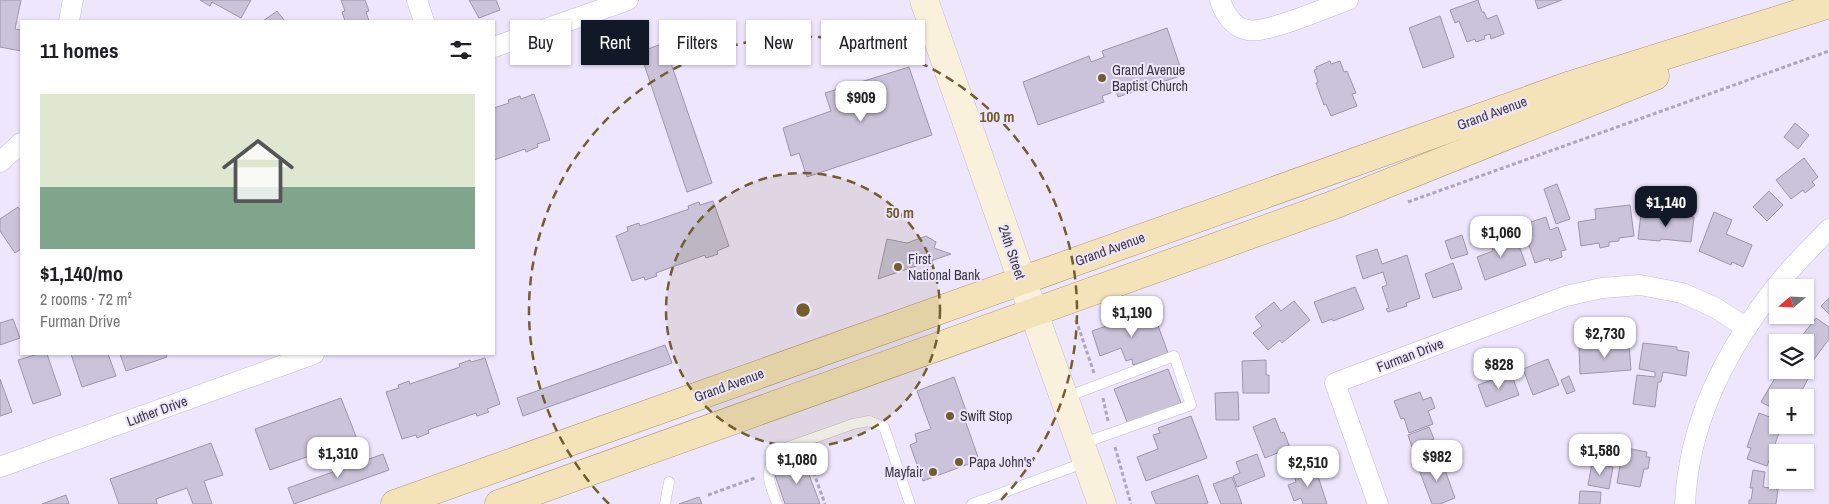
<!DOCTYPE html>
<html lang="en">
<head>
<meta charset="utf-8">
<style>
  body { margin:0; font-family:"Archivo Narrow",sans-serif; background:#f6f6f6; color:#202124; height:100vh; display:flex; flex-direction:column; font-size:19px; white-space:nowrap }
  * { box-sizing:border-box; margin:0 }
  p { font-size:16px; color:#757577 }
  .icon { flex:none; width:28px; height:28px; fill:none; stroke:currentColor; stroke-width:2; stroke-linecap:round; stroke-linejoin:round }
  .map { position:relative; flex:1; overflow:hidden }
  .panel { position:absolute; left:20px; top:20px; width:475px; height:335px; display:flex; flex-direction:column; background:#fff; border-radius:0px; box-shadow:0 1px 4px #0004 }
  .panel>* { flex:none }
  .top-card { position:absolute; left:510px; top:20px; width:475px; height:45px; display:flex; gap:10px }
  .needle { width:32px; rotate:251deg }
  .controls { position:absolute; left:1769px; top:279px; display:grid; gap:10px }
  .controls a { display:grid; place-items:center; width:45px; height:45px; border-radius:0px; background:#fff; box-shadow:0 1px 4px #0004; font-size:25px }
  .price { position:absolute; translate:-50% -42px; padding:0 11px; border-radius:10px; background:#fff; color:#222; font-size:16px; line-height:32px; filter:drop-shadow(0 1px 2px #0008) }
  .price::after { content:''; position:absolute; left:50%; top:30px; width:15px; height:11px; margin-left:-8px; background:inherit; clip-path:polygon(0 0,100% 0,50% 100%) }
  .price.on { background:#111827; color:#fff }
  ul { padding:0; list-style:none }
  li { display:grid; align-content:center; gap:10px; height:265px; padding:0 20px }
  li span { display:grid; place-items:center; height:155px; border-radius:0px; color:#555 }
  li>.icon { margin-inline-start:auto }
  span .icon { width:90px; height:90px; fill:#fffc; stroke-width:1 }
  li b { font-size:21px }
  h2 { display:flex; justify-content:space-between; align-items:center; height:60px; padding:0 20px; font-size:21px }
  .tag { padding:0 18px; border-radius:0px; background:#fff; box-shadow:0 1px 4px #0004; font-size:18px; line-height:45px }
  .tag.on { background:#111827; color:#fff }
  .map>svg:first-child { display:block }
  .building { fill:#cac3d9; stroke:#9d96ab }
  .lines { fill:none; stroke-linecap:round; stroke-linejoin:round }
  .service-casing { stroke:#c4bdd3; stroke-width:11 }
  .minor-casing { stroke:#c4bdd3; stroke-width:21 }
  .secondary-casing { stroke:#c4bdd3; stroke-width:29 }
  .primary-casing { stroke:#af9b70; stroke-width:29 }
  .path { stroke:#ada7b9; stroke-width:3; stroke-dasharray:4 2.5; stroke-linecap:butt }
  .service { stroke:#fff; stroke-width:10 }
  .minor { stroke:#fff; stroke-width:20 }
  .secondary { stroke:#faf1dc; stroke-width:28 }
  .primary { stroke:#f4e3b9; stroke-width:28 }
  .ring { fill:none; stroke:#715e2d; stroke-width:2.5; stroke-dasharray:9 6 }
  .poi-dot { fill:#715e2d; stroke:#eee6fd; stroke-width:2 }
  .labels { text-anchor:middle; stroke-width:4; stroke-linejoin:round; paint-order:stroke }
  .poi-label { font-size:14px; fill:#3b3841; stroke:#eee6fd; text-anchor:start }
  .street-label { font-size:14px; fill:#3b3841; stroke:#eee6fd }
  .centre { fill:#715e2d; stroke:#eee6fd; stroke-width:2.5 }
  .ring-label { font-size:15px; text-anchor:middle; font-weight:bold; fill:#715e2d; stroke:#eee6fd; stroke-width:4; stroke-linejoin:round; paint-order:stroke }
</style>
</head>
<body>
<div class="map">
<svg width="1829" height="504" viewBox="0 0 1829 504">
  <rect width="100%" height="100%" fill="#eee6fd"/>
  <g class="building">
    <polygon points="0,0 21,0 15,29 21,30 21,51 0,47"/>
    <polygon points="200,0 251,0 241,18 212,2 210,6"/>
    <polygon points="341,0 365,0 369,11 366,12 369,21 345,21 342,12 345,11"/>
    <polygon points="469,0 496,0 500,10 479,18"/>
    <polygon points="1478,0 1482,12 1484,12 1487,19 1497,15 1504,34 1491,39 1490,34 1484,36 1485,39 1476,42 1475,39 1467,42 1459,21 1455,23 1450,10"/>
    <polygon points="1535,0 1562,0 1538,9"/>
    <polygon points="277,11 285,21 263,21"/>
    <polygon points="1440,16 1454,57 1423,68 1409,28"/>
    <polygon points="1167,28 1183,75 1118,97 1116,91 1102,96 1104,102 1038,125 1023,82 1089,56 1091,62 1104,57 1102,51"/>
    <polygon points="664,43 712,183 687,192 640,52"/>
    <polygon points="1330,61 1331,64 1340,61 1344,72 1347,71 1356,93 1352,94 1357,106 1331,116 1326,104 1324,105 1316,83 1318,82 1314,70 1317,69 1316,67"/>
    <polygon points="909,67 932,135 807,177 799,153 791,156 783,128 831,111 825,93"/>
    <polygon points="534,94 550,140 537,144 538,147 526,152 525,149 494,160 494,108 509,103 508,100 520,96 521,99"/>
    <polygon points="1795,123 1809,135 1798,149 1784,137"/>
    <polygon points="1804,158 1818,177 1812,182 1815,185 1805,193 1803,190 1791,199 1776,180"/>
    <polygon points="1557,184 1570,219 1556,224 1544,189"/>
    <polygon points="1769,191 1783,205 1767,221 1753,207"/>
    <polygon points="713,201 729,246 717,251 718,254 706,258 705,255 656,273 657,276 645,280 644,277 632,281 616,236 628,231 627,227 639,223 640,226 689,209 688,206 699,202 700,205"/>
    <polygon points="1630,205 1634,236 1619,238 1619,241 1609,242 1609,246 1600,248 1599,243 1581,246 1578,222 1596,219 1595,209"/>
    <polygon points="18,207 20,210 21,209 21,249 15,253 0,231 0,219"/>
    <polygon points="1714,212 1732,220 1726,234 1752,245 1743,267 1732,262 1731,265 1699,251"/>
    <polygon points="1641,213 1660,216 1660,213 1694,217 1691,242 1661,239 1660,241 1638,239"/>
    <polygon points="1546,217 1550,230 1558,227 1566,250 1561,251 1562,257 1550,261 1549,258 1535,263 1522,225"/>
    <polygon points="1508,234 1512,245 1518,243 1526,265 1485,280 1477,257 1493,251 1490,241"/>
    <polygon points="1462,235 1468,254 1451,259 1445,241"/>
    <polygon points="926,236 936,242 934,248 951,254 878,279 887,239 907,243"/>
    <polygon points="1377,249 1382,264 1407,255 1420,298 1406,303 1407,306 1388,312 1386,309 1389,308 1382,287 1387,285 1383,272 1363,279 1356,256"/>
    <polygon points="1453,263 1462,289 1433,298 1425,274"/>
    <polygon points="1355,287 1364,309 1333,321 1332,319 1322,323 1314,302"/>
    <polygon points="1829,298 1829,314 1821,306"/>
    <polygon points="1294,301 1310,320 1282,343 1280,340 1268,350 1253,333 1262,326 1255,317 1274,302 1281,311"/>
    <polygon points="1152,309 1168,353 1133,365 1132,359 1126,361 1121,348 1100,356 1092,331 1115,323 1114,320 1127,316 1127,318"/>
    <polygon points="1816,318 1829,327 1829,339 1812,362 1805,357 1805,342 1797,342"/>
    <polygon points="13,319 20,338 0,345 0,323"/>
    <polygon points="1643,343 1677,347 1677,350 1689,352 1686,376 1663,372 1661,382 1658,382 1655,407 1633,404 1637,375 1655,377 1655,372 1639,369"/>
    <polygon points="1629,344 1631,370 1580,374 1579,348"/>
    <polygon points="665,345 672,363 523,416 517,398"/>
    <polygon points="38,354 47,354 61,395 33,404 18,360"/>
    <polygon points="71,354 108,354 116,376 82,387"/>
    <polygon points="120,354 166,354 167,357 126,371"/>
    <polygon points="485,358 500,404 487,409 489,412 477,416 476,413 428,430 429,433 417,438 416,435 402,439 386,392 399,388 398,385 409,381 410,384 460,367 459,364 470,360 471,362"/>
    <polygon points="1548,359 1559,385 1533,395 1523,369"/>
    <polygon points="1266,360 1266,375 1269,375 1269,393 1243,393 1242,361"/>
    <polygon points="1168,369 1181,403 1128,424 1114,389"/>
    <polygon points="1777,370 1782,373 1783,370 1800,370 1810,375 1798,398 1778,398 1778,411 1761,402 1775,378 1773,378"/>
    <polygon points="1511,373 1519,395 1486,407 1478,385"/>
    <polygon points="1569,376 1575,391 1567,394 1561,380"/>
    <polygon points="954,377 969,419 965,420 979,460 923,481 910,445 917,442 915,434 931,429 917,391"/>
    <polygon points="0,379 12,412 0,416"/>
    <polygon points="1238,392 1239,420 1216,420 1215,393"/>
    <polygon points="1420,392 1423,400 1431,397 1435,408 1428,411 1433,424 1409,433 1404,418 1401,419 1394,401"/>
    <polygon points="341,398 357,439 270,470 255,429"/>
    <polygon points="1759,413 1778,420 1778,425 1782,425 1767,466 1747,459 1751,448 1747,447"/>
    <polygon points="1191,416 1207,458 1146,481 1137,457 1158,449 1153,435 1160,433 1158,428"/>
    <polygon points="1275,418 1281,433 1284,432 1290,448 1265,458 1253,427"/>
    <polygon points="1429,427 1434,439 1412,447 1408,435"/>
    <polygon points="211,443 223,475 204,481 212,504 193,504 187,488 156,499 157,504 119,504 110,479"/>
    <polygon points="1621,447 1647,452 1646,457 1650,457 1648,469 1644,469 1640,487 1617,483 1622,454 1620,454"/>
    <polygon points="383,454 389,470 294,504 288,488"/>
    <polygon points="1257,454 1265,476 1237,487 1233,476 1240,473 1236,462"/>
    <polygon points="1441,459 1455,498 1440,504 1432,504 1418,467"/>
    <polygon points="804,461 820,504 785,504 774,472"/>
    <polygon points="1592,463 1613,467 1609,489 1588,485"/>
    <polygon points="1315,467 1327,504 1303,504 1301,498 1294,501 1288,485 1296,482 1294,475"/>
    <polygon points="1753,470 1765,472 1763,487 1778,489 1776,504 1749,504 1749,500 1751,500 1753,488 1750,488"/>
    <polygon points="1198,475 1208,503 1204,504 1156,504 1151,492"/>
    <polygon points="1232,477 1242,504 1221,504 1213,484"/>
    <polygon points="1580,491 1601,492 1600,504 1579,504"/>
    <polygon points="66,495 69,504 42,504"/>
    <polygon points="699,497 702,504 679,504"/>
  </g>
  <g class="lines">
    <g class="service-casing">
      <g id="service">
        <polyline points="1064,398 1174,356 1191,405 1081,444"/>
        <polyline points="665,504 669,482"/>
        <path d="M777,504C768,479 764,475 777,451L853,424L869,421L884,427L910,504"/>
        <polyline points="972,504 1086,462"/>
      </g>
    </g>
    <g class="minor-casing">
      <g id="minor">
        <polyline points="417,0 424,21"/>
        <path d="M1220,0C1224,13 1233,28 1248,30C1267,34 1327,7 1348,0"/>
        <polyline points="69,21 73,0"/>
        <polyline points="494,47 628,0"/>
        <polyline points="0,162 21,143"/>
        <polyline points="0,467 314,354"/>
        <polyline points="1378,504 1335,383 1566,296 1602,288 1640,285 1682,293 1714,307 1747,328"/>
        <path d="M1685,504C1689,418 1730,342 1784,277C1798,260 1814,245 1829,229"/>
      </g>
    </g>
    <g class="secondary-casing">
      <polyline id="secondary" points="924,0 1022,280 1102,504"/>
    </g>
    <g class="primary-casing">
      <g id="primary">
        <polyline points="395,504 1571,85 1829,4"/>
        <polyline points="499,504 1336,204 1655,76"/>
      </g>
    </g>
    <g class="path">
      <polyline points="1408,202 1829,51"/>
      <polyline points="1076,320 1094,373"/>
      <polyline points="1103,398 1108,421"/>
      <polyline points="1115,447 1131,504"/>
      <polyline points="807,454 825,504"/>
      <polyline points="708,495 755,478"/>
    </g>
    <use href="#service" class="service"/>
    <use href="#minor" class="minor"/>
    <use href="#secondary" class="secondary"/>
    <use href="#primary" class="primary"/>
  </g>
  <circle cx="803" cy="310" r="137" fill="#715e2d" fill-opacity=".12"/>
  <g class="ring">
    <circle cx="803" cy="310" r="137"/>
    <path d="M609 504A274 274 0 1 1 997 504"/>
  </g>
  <g class="poi-dot">
    <circle cx="1102" cy="78" r="5"/>
    <circle cx="898" cy="267" r="5"/>
    <circle cx="950" cy="416" r="5"/>
    <circle cx="959" cy="462" r="5"/>
    <circle cx="933" cy="472" r="5"/>
  </g>
  <g class="labels">
    <g class="poi-label">
      <text x="1112" y="75">Grand Avenue<tspan x="1112" dy="16">Baptist Church</tspan></text>
      <text x="908" y="264">First<tspan x="908" dy="16">National Bank</tspan></text>
      <text x="960" y="421">Swift Stop</text>
      <text x="969" y="467">Papa John's</text>
      <text x="923" y="477" text-anchor="end">Mayfair</text>
    </g>
    <g class="street-label">
      <text transform="translate(1492 113) rotate(-20)" y="5">Grand Avenue</text>
      <text transform="translate(1110 249) rotate(-20)" y="5">Grand Avenue</text>
      <text transform="translate(1012 252) rotate(71)" y="5">24th Street</text>
      <text transform="translate(1410 355) rotate(-21)" y="5">Furman Drive</text>
      <text transform="translate(729 385) rotate(-20)" y="5">Grand Avenue</text>
      <text transform="translate(157 411) rotate(-20)" y="5">Luther Drive</text>
    </g>
  </g>
  <circle cx="803" cy="310" r="8" class="centre"/>
  <g class="ring-label">
    <text x="997" y="122">100 m</text>
    <text x="900" y="218">50 m</text>
  </g>
</svg>
<div class="controls">
<a><svg class="needle" viewBox="-14 -14 28 28"><path d="M0-13l5 13h-10z" fill="#e53935"/><path d="M0 13l5-13h-10z" fill="#757577"/></svg></a>
<a><svg class="icon" aria-label="layers" viewBox="0 0 24 24"><path d="M12 4l9 5-9 5-9-5zM3 14l9 5 9-5"/></svg></a>
<a>+</a>
<a>−</a>
</div>
<b class="price" style="left:861px;top:123px">$909</b>
<b class="price on" style="left:1666px;top:228px">$1,140</b>
<b class="price" style="left:1501px;top:258px">$1,060</b>
<b class="price" style="left:1132px;top:338px">$1,190</b>
<b class="price" style="left:1605px;top:359px">$2,730</b>
<b class="price" style="left:1499px;top:390px">$828</b>
<b class="price" style="left:1600px;top:476px">$1,580</b>
<b class="price" style="left:338px;top:479px">$1,310</b>
<b class="price" style="left:1437px;top:482px">$982</b>
<b class="price" style="left:797px;top:485px">$1,080</b>
<b class="price" style="left:1308px;top:488px">$2,510</b>
<div class="top-card">
<a class="tag">Buy</a>
<a class="tag on">Rent</a>
<a class="tag">Filters</a>
<a class="tag">New</a>
<a class="tag">Apartment</a>
</div>
<section class="panel">
<h2>11 homes<svg class="icon" aria-label="filters" viewBox="0 0 24 24"><path d="M4 7h16M4 17h16"/><circle cx="9" cy="7" r="2"/><circle cx="15" cy="17" r="2"/></svg></h2>
<ul>
<li><span style="background:linear-gradient(#dfe7d0 60%,#7fa58c 0)"><svg class="icon" aria-label="home" viewBox="0 0 24 24"><path d="M3 11l9-7 9 7M6 9v11h12V9"/></svg></span><div><b>$1,140/mo</b><p>2 rooms · 72 m²</p><p>Furman Drive</p></div></li>
</ul>
</section>
</div>
</body>
</html>
